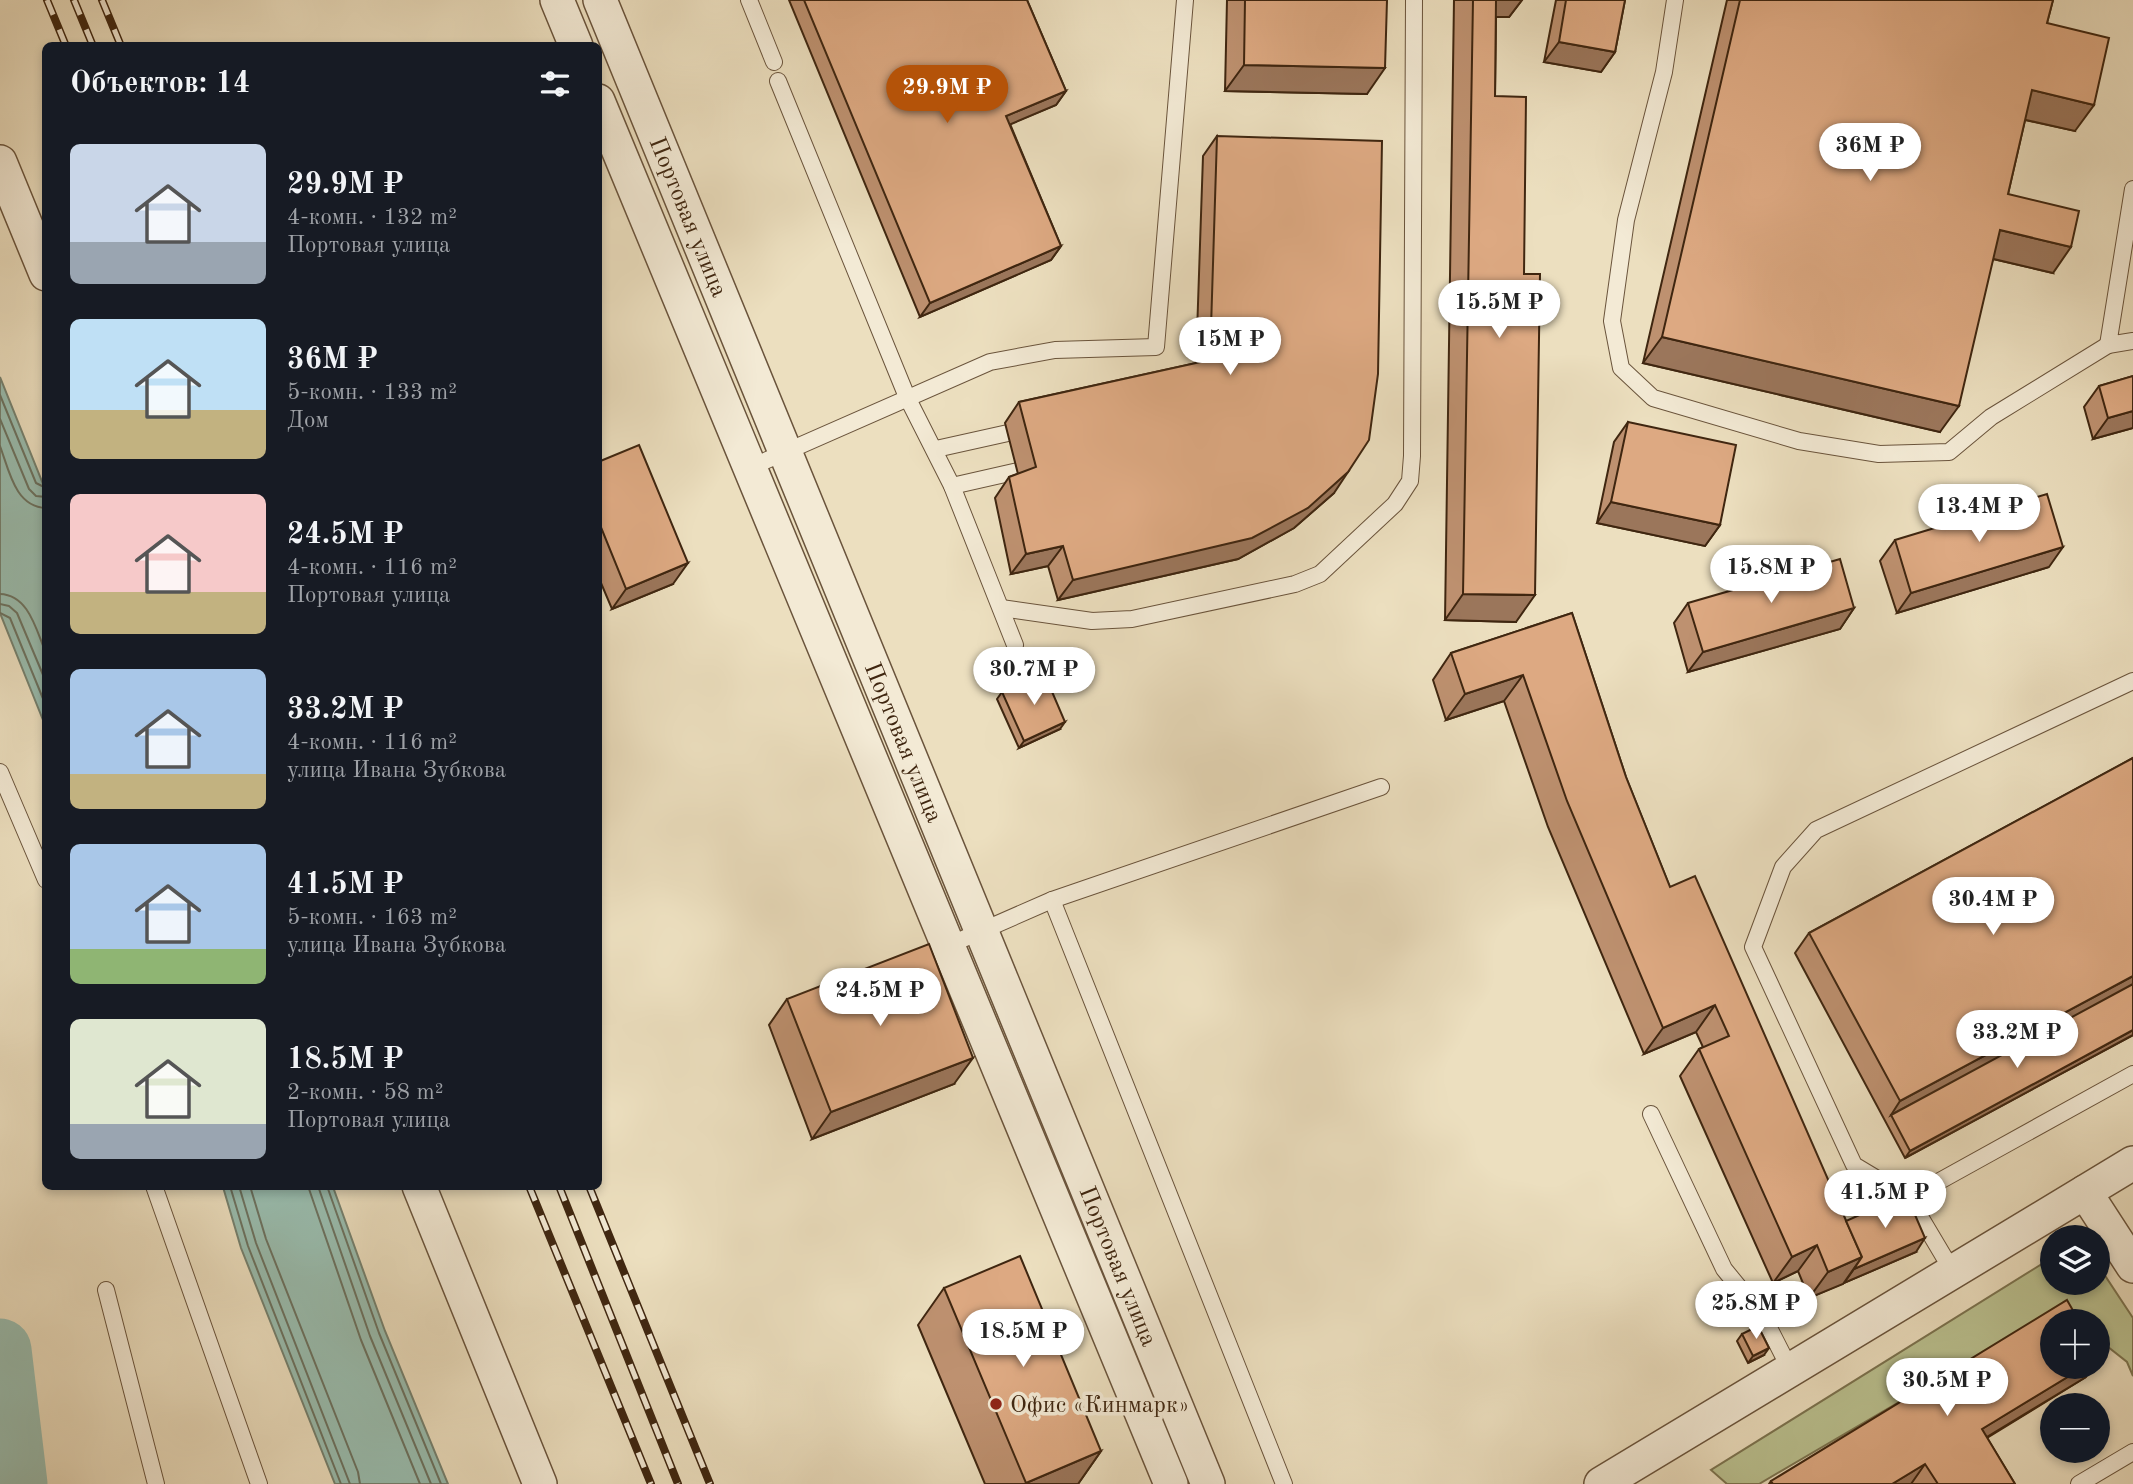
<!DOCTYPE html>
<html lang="ru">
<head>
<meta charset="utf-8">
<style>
  body { margin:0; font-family:"Old Standard TT",serif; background:#20242c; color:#f1f3f6; height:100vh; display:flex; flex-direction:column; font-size:26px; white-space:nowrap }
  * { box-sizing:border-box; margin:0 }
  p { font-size:23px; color:#9ea1a6 }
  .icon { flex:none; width:38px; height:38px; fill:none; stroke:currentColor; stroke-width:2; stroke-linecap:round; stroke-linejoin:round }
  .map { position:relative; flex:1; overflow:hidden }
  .sheet { position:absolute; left:42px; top:42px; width:560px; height:1148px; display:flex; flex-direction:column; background:#171b24; border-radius:10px; box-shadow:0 4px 10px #0003 }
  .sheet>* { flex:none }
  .fabs { position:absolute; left:2040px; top:1225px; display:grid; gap:14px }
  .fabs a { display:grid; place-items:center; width:70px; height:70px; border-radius:50%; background:#171b24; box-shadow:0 4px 10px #0003; font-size:35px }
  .price { position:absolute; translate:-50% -60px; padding:0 16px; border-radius:24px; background:#fff; color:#222; font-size:23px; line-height:46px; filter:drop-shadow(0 2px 4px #0008) }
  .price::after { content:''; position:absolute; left:50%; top:42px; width:21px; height:16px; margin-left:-10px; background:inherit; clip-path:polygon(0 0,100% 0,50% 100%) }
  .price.active { background:#b45309; color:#fff }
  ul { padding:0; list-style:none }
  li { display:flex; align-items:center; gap:21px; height:175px; padding:0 28px }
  li span { display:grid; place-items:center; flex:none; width:196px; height:140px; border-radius:10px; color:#555 }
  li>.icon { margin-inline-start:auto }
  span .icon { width:84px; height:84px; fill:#fffc; stroke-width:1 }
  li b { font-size:30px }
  h2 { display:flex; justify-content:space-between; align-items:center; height:84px; padding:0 28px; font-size:30px }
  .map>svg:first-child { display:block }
  .green { fill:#bac190; stroke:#7c7450; stroke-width:2 }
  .water { fill:#99bdaf; stroke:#75816f; stroke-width:2 }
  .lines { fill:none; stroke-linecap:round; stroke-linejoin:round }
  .shore { stroke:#6c7260; stroke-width:2 }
  .river { stroke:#99bdaf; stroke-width:63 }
  .service-casing { stroke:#6a543c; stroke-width:18 }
  .minor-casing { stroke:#6a543c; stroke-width:36 }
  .service { stroke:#f3ead5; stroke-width:16 }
  .minor { stroke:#f3ead5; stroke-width:33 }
  .rail-casing { stroke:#3f2610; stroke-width:8 }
  .rail { stroke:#f3ead5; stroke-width:5; stroke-dasharray:16; stroke-linecap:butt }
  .wall { fill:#be9170; stroke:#3f2610; stroke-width:2 }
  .shaded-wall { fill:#9b765b; stroke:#3f2610; stroke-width:2 }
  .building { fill:#dda982; stroke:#3f2610; stroke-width:2 }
  .poi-dot { fill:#8f2418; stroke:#f3ead5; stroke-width:2.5 }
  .labels { text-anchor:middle; stroke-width:7; stroke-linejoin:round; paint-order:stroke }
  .street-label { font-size:24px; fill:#3f2610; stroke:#f3ead5 }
  .poi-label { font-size:24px; fill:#3f2610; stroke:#f3ead5; text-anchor:start }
</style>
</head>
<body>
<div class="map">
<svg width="2133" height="1484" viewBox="0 0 2133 1484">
  <rect width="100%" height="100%" fill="#ecdfbf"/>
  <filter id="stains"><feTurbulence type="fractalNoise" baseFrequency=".00286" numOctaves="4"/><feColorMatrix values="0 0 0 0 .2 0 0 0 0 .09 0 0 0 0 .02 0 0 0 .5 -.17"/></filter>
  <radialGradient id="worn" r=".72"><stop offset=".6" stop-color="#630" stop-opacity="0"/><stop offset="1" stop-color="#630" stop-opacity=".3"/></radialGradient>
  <polygon class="green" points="2053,1257 2053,1283 2098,1283 2098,1265 2133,1318 2133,1376 2127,1362 2098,1339 2098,1321 2070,1321 2053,1312 1759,1484 1727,1484 1711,1470"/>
  <g class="water">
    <polygon points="0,377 45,489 45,725 0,613"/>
    <polygon points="223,1187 333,1187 385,1331 448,1484 335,1484 241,1248"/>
  </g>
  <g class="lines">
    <g class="shore">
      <polyline points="0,395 36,483 46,488"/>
      <polyline points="0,419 29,489 36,496 46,497"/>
      <path d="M0,446C9,470 15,507 46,508"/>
      <path d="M0,594C29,595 36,630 46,653"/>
      <polyline points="0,604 9,606 17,613 46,682"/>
      <polyline points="0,613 10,618 46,706"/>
      <polyline points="230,1186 248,1246 341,1484"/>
      <polyline points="239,1186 256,1243 350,1484"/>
      <polyline points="250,1186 266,1239 358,1472 360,1484"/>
      <polyline points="308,1186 361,1340 420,1484"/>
      <polyline points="318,1186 370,1336 431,1484"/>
      <polyline points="327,1186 379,1333 441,1484"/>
    </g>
    <polyline class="river" points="0,1350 16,1484"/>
    <g class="service-casing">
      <g id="service">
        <polyline points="749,0 774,62"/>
        <polyline points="1675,0 1664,72 1626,220 1612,321 1621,368 1653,398 1799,441 1879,454 1949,452 1991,417 2108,345"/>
        <polyline points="778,81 907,397 952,486 1015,645"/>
        <polyline points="2133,189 2108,345 2133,341"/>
        <polyline points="936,449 1008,433"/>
        <polyline points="749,468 990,362 1055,350 1156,347 1185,0"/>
        <polyline points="952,486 1018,471"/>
        <polyline points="1001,608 1092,621 1132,619 1295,584 1320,574 1395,504 1410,481 1412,456 1414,0"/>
        <polyline points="0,772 46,880"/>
        <polyline points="1052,900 1284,1484"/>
        <polyline points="947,946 1052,900 1381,787"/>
        <polyline points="1651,1114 1724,1269 1764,1318 1791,1371"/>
        <polyline points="154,1186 259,1484"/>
        <polyline points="1909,1198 2133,1074"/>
        <polyline points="1953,1272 1909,1198 1854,1165 1753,947 1783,867 1816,830 2133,681"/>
        <polyline points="106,1290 156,1484"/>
        <polyline points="2079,1484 2133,1452"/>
      </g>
    </g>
    <g class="minor-casing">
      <g id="minor">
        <polyline points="557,0 576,46"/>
        <path id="s1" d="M600,0L1208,1484"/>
        <polyline points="598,101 1171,1484"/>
        <polyline points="0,162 46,274"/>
        <polyline points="419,1186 540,1484"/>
        <polyline points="2085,1192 2133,1266"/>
        <polyline points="1601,1484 2133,1163"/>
      </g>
    </g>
    <use href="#service" class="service"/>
    <use href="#minor" class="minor"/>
    <g class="rail-casing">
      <g id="rail">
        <polyline points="47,0 66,46"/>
        <polyline points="74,0 93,46"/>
        <polyline points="102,0 121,46"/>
        <polyline points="529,1186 651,1484"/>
        <polyline points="559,1186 678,1484"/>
        <polyline points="589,1186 710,1484"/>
      </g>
    </g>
    <use href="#rail" class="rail"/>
  </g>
  <g class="wall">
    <polygon points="789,0 1027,0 1066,91 1056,105 1010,124 1061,246 1051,260 920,317"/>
    <polygon points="1227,0 1387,0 1367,94 1225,91"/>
    <polygon points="1454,0 1522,0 1509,17 1496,17 1495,96 1516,622 1445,620"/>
    <polygon points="1556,0 1625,0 1615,52 1601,72 1544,62"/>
    <polygon points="1727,0 2053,0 2047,23 2075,131 2025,120 2008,194 2053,273 1993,259 1940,432 1643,363"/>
    <polygon points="1217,136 1334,493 1294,528 1238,559 1058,600 1048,566 1011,574 995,498 1009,477 1018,474 1005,423 1019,402 1196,363 1203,156"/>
    <polygon points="2133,376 2133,428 2093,439 2084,407 2099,386"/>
    <polygon points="1628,422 1720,525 1705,546 1597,523 1614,442"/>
    <polygon points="598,462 673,584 612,609 598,576"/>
    <polygon points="1895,540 2049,567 1897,613 1880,561"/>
    <polygon points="1688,603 1854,608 1840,629 1688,672 1674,623"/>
    <polygon points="1572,613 1626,777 1670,887 1846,1221 1916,1252 1809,1298 1798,1271 1773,1283 1680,1076 1699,1049 1703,1047 1696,1032 1644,1054 1548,827 1504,701 1446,720 1433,680 1451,653"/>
    <polygon points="1002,692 1060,729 1019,748 997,699"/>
    <polygon points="2133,758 2133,1035 1905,1158 1795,953 1809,933"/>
    <polygon points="787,999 954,1084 812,1139 769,1025"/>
    <polygon points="944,1288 1101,1451 1078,1484 985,1484 918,1325"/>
    <polygon points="1742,1334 1764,1355 1748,1363 1737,1341"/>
    <polygon points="2086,1377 1987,1438 2015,1484 1769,1484 1771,1481"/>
  </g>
  <g class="shaded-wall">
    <polygon points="1489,0 1522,0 1509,17 1477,17"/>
    <polygon points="1559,42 1615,52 1601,72 1544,62"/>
    <polygon points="1244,65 1385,68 1367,94 1225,91"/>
    <polygon points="2032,90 2094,105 2075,131 2013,117"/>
    <polygon points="1066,91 1056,105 997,130 1006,116"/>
    <polygon points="2000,230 2071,247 2053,273 1981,256"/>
    <polygon points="1061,246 1051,260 920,317 930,303"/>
    <polygon points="1662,337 1959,406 1940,432 1643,363"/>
    <polygon points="2133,411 2133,428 2093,439 2108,418"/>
    <polygon points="1348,472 1334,493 1294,528 1238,559 1058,600 1073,580"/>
    <polygon points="1611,502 1720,525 1705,546 1597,523"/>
    <polygon points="1063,546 1048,566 1011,574 1026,554"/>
    <polygon points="2063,547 2049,567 1897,613 1911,593"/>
    <polygon points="688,563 673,584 612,609 626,589"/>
    <polygon points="1463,594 1535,595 1516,622 1445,620"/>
    <polygon points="1854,608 1840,629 1688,672 1703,652"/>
    <polygon points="1523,675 1504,701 1446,720 1465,694"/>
    <polygon points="1065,722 1060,729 1019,748 1024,741"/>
    <polygon points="2133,976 2133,989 1891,1115 1900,1101"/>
    <polygon points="1715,1005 1696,1032 1644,1054 1663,1028"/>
    <polygon points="2133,1030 2133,1035 1905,1158 1910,1151"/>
    <polygon points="973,1058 954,1084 812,1139 831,1112"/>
    <polygon points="1925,1238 1916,1252 1844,1283 1854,1269"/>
    <polygon points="1817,1245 1798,1271 1773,1283 1792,1257"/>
    <polygon points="1862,1257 1843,1284 1809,1298 1828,1272"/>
    <polygon points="1769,1348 1764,1355 1748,1363 1753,1356"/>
    <polygon points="2084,1367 2093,1367 2086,1377 1967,1449 1982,1429"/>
    <polygon points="1101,1451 1078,1484 1025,1484 1026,1483"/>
    <polygon points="1925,1464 1911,1484 1892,1484"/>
  </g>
  <g class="building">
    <polygon points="804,0 1027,0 1066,91 1006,116 1061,246 930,303"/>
    <polygon points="1245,0 1387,0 1385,68 1244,65"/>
    <polygon points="1473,0 1496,0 1495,96 1526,97 1524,274 1540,274 1535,595 1463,594"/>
    <polygon points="1566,0 1625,0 1615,52 1559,42"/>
    <polygon points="1740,0 2053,0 2047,23 2109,38 2094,105 2032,90 2008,194 2079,211 2071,247 2000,230 1959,406 1662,337"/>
    <polygon points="1217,136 1382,141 1378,374 1369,440 1348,472 1308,508 1252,538 1073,580 1063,546 1026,554 1009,477 1036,467 1019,402 1210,360"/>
    <polygon points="2133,376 2133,411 2108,418 2099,386"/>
    <polygon points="1628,422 1736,445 1720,525 1611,502"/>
    <polygon points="639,445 688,563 626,589 598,520 598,462"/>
    <polygon points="2047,494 2063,547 1911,593 1895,540"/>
    <polygon points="1840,559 1854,608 1703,652 1688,603"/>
    <polygon points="1572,613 1626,777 1670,887 1695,876 1862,1257 1828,1272 1817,1245 1792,1257 1699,1049 1729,1036 1715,1005 1663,1028 1567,801 1523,675 1465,694 1451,653"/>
    <polygon points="1044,673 1065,722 1024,741 1002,692"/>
    <polygon points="2133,758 2133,976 1900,1101 1809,933"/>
    <polygon points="929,944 973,1058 831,1112 787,999"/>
    <polygon points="2133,984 2133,1030 1910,1151 1891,1115"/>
    <polygon points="1906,1194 1925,1238 1854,1269 1862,1257 1846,1221"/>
    <polygon points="1020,1256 1101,1451 1026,1483 944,1288"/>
    <polygon points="2067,1300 2079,1321 2053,1321 2053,1367 2084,1367 1982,1429 2015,1484 1938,1484 1925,1464 1892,1484 1773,1484 1771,1481"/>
    <polygon points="1758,1326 1769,1348 1753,1356 1742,1334"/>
  </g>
  <circle class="poi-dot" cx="996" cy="1404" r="7"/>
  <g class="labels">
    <g class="street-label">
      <text dy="8" stroke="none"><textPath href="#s1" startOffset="234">Портовая улица</textPath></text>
      <text dy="8" stroke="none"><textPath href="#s1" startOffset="802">Портовая улица</textPath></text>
      <text dy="8" stroke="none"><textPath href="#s1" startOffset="1368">Портовая улица</textPath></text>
    </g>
    <g class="poi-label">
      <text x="1010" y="1412">Офис «Кинмарк»</text>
    </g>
  </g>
  <rect width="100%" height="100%" filter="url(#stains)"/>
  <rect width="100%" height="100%" fill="url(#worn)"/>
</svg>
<div class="fabs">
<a><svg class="icon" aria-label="layers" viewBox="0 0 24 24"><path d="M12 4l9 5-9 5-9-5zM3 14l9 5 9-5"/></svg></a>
<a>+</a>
<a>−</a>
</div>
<b class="price active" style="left:947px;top:125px">29.9M ₽</b>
<b class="price" style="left:1870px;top:183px">36M ₽</b>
<b class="price" style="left:1499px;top:340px">15.5M ₽</b>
<b class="price" style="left:1230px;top:377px">15M ₽</b>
<b class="price" style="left:1979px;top:544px">13.4M ₽</b>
<b class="price" style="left:1771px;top:605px">15.8M ₽</b>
<b class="price" style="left:1034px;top:707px">30.7M ₽</b>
<b class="price" style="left:1993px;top:937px">30.4M ₽</b>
<b class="price" style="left:880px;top:1028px">24.5M ₽</b>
<b class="price" style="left:2017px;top:1070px">33.2M ₽</b>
<b class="price" style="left:1885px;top:1230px">41.5M ₽</b>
<b class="price" style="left:1756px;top:1341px">25.8M ₽</b>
<b class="price" style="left:1023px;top:1369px">18.5M ₽</b>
<b class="price" style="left:1947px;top:1418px">30.5M ₽</b>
<section class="sheet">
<h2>Объектов: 14<svg class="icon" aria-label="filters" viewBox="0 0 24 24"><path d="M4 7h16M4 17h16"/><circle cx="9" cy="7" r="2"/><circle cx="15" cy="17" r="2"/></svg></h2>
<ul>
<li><span style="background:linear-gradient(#c9d6e8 70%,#9aa5b1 0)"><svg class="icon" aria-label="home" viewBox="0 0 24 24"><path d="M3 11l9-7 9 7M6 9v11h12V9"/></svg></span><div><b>29.9M ₽</b><p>4-комн. · 132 m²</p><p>Портовая улица</p></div></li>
<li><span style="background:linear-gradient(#bfe0f5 65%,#c2b280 0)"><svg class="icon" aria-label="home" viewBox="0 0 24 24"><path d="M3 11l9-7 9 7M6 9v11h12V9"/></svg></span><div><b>36M ₽</b><p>5-комн. · 133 m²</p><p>Дом</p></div></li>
<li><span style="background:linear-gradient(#f6c9c9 70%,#c2b280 0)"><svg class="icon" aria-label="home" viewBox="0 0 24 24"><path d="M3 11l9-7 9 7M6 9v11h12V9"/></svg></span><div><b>24.5M ₽</b><p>4-комн. · 116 m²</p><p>Портовая улица</p></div></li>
<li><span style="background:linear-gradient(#a9c7e8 75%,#c2b280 0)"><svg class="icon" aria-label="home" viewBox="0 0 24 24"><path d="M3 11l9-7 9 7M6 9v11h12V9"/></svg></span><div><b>33.2M ₽</b><p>4-комн. · 116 m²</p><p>улица Ивана Зубкова</p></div></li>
<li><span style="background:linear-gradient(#a9c7e8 75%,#8fb573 0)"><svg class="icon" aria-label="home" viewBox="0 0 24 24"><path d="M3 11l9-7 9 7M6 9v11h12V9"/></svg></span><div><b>41.5M ₽</b><p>5-комн. · 163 m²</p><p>улица Ивана Зубкова</p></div></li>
<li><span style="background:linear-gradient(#dfe7d0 75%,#9aa5b1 0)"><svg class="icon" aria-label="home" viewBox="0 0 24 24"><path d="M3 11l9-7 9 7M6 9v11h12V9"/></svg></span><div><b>18.5M ₽</b><p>2-комн. · 58 m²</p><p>Портовая улица</p></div></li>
</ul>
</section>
</div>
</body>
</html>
